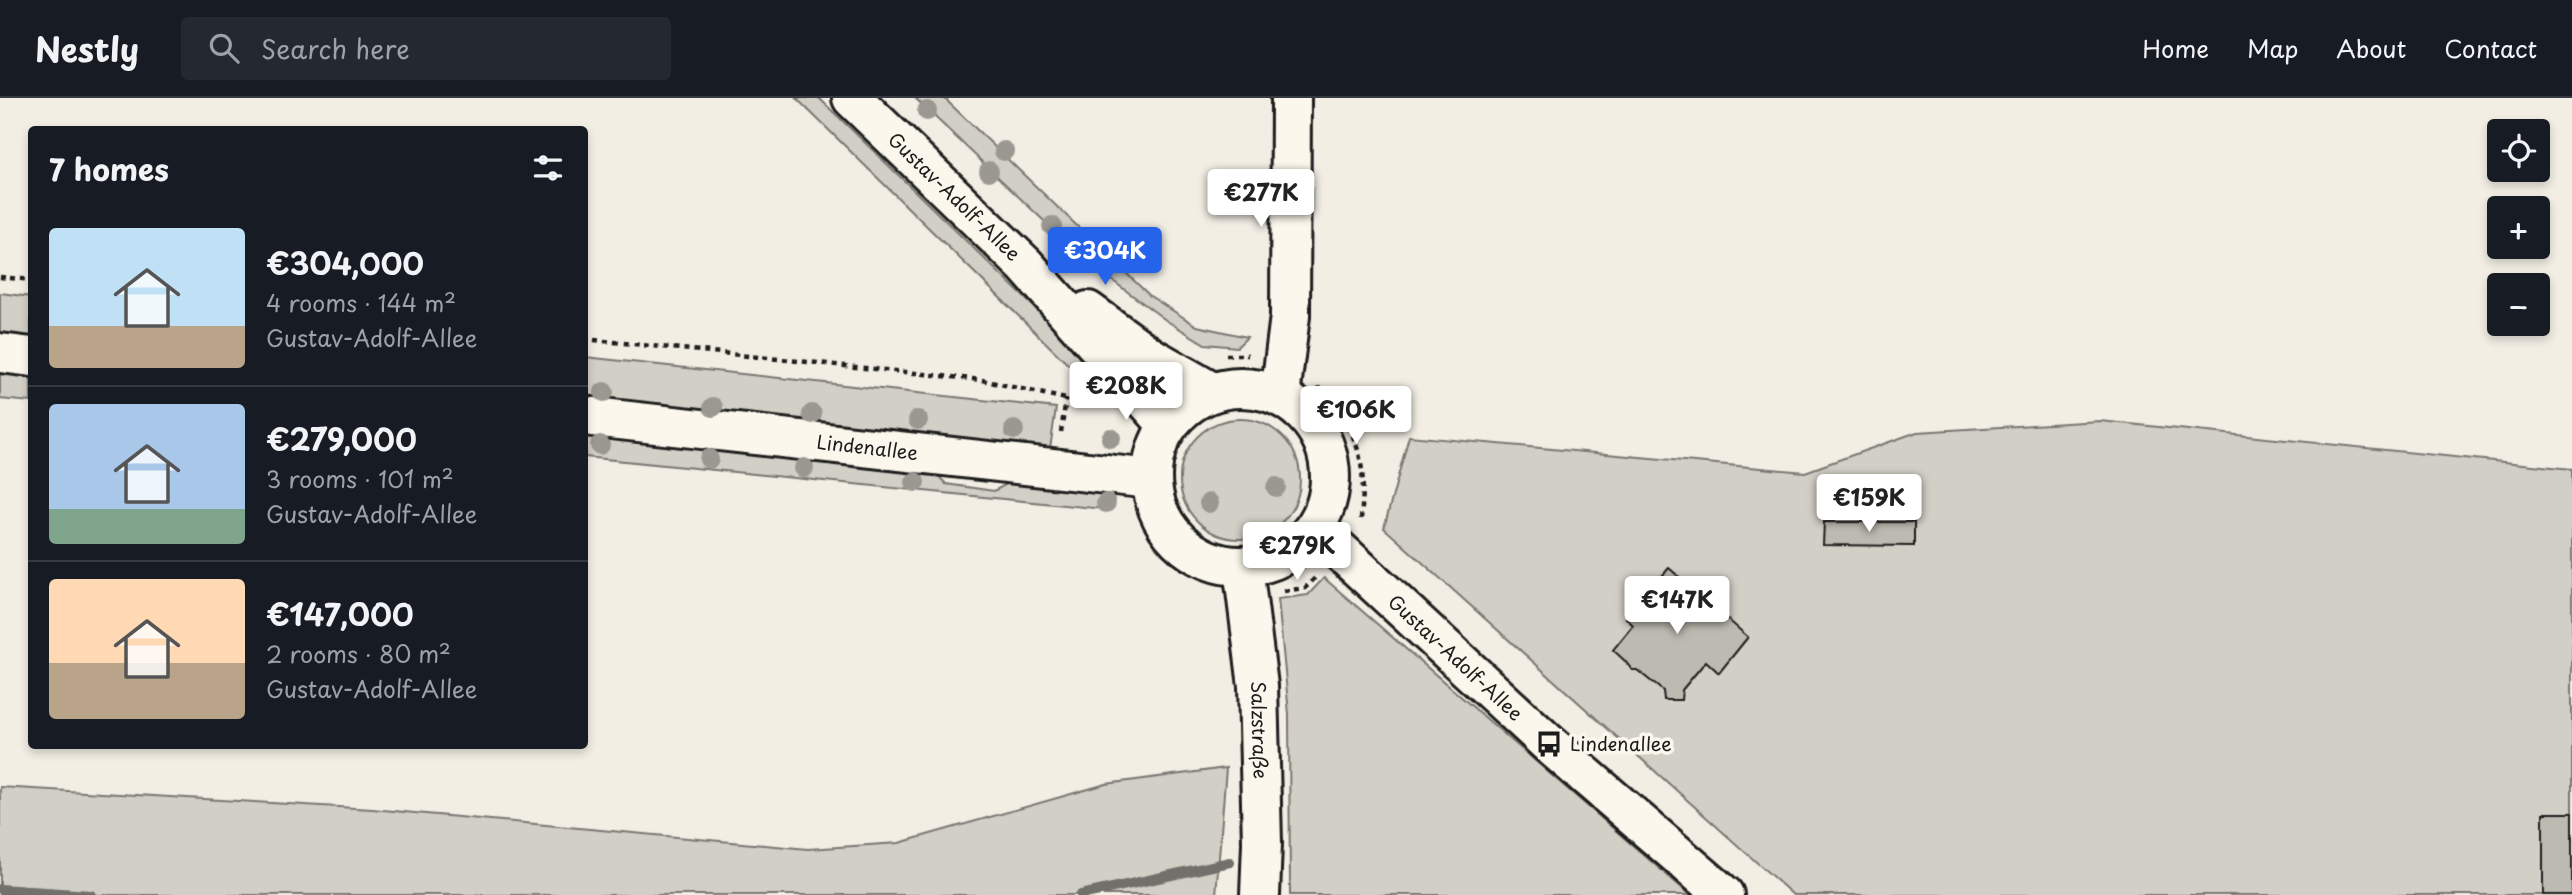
<!DOCTYPE html>
<html lang="en">
<head>
<meta charset="utf-8">
<style>
  body { margin:0; font-family:"Playpen Sans",sans-serif; background:#242831; color:#f1f3f6; height:100vh; display:flex; flex-direction:column; font-size:26px; white-space:nowrap }
  * { box-sizing:border-box; margin:0 }
  p { font-size:23px; color:#9ea1a6 }
  .icon { flex:none; width:38px; height:38px; fill:none; stroke:currentColor; stroke-width:2; stroke-linecap:round; stroke-linejoin:round }
  .map { position:relative; flex:1; overflow:hidden }
  .details { position:absolute; left:28px; top:28px; width:560px; height:623px; display:flex; flex-direction:column; background:#171b24; border-radius:7px; box-shadow:0 4px 10px #0003 }
  .details>* { flex:none }
  .tools { position:absolute; left:2487px; top:21px; display:grid; gap:14px }
  .tools a { display:grid; place-items:center; width:63px; height:63px; border-radius:7px; background:#171b24; box-shadow:0 4px 10px #0003; font-size:35px }
  .price { position:absolute; translate:-50% -60px; padding:0 16px; border-radius:7px; background:#fff; color:#222; font-size:23px; line-height:46px; filter:drop-shadow(0 2px 4px #0008) }
  .price::after { content:''; position:absolute; left:50%; top:42px; width:21px; height:16px; margin-left:-10px; background:inherit; clip-path:polygon(0 0,100% 0,50% 100%) }
  .price.active { background:#2563eb; color:#fff }
  ul { padding:0; list-style:none }
  li { display:flex; align-items:center; gap:21px; height:175px; padding:0 21px }
  li+li { border-top:2px solid #363941 }
  li span { display:grid; place-items:center; flex:none; width:196px; height:140px; border-radius:7px; color:#555 }
  li>.icon { margin-inline-start:auto }
  span .icon { width:84px; height:84px; fill:#fffc; stroke-width:1 }
  li b { font-size:30px }
  h2 { display:flex; justify-content:space-between; align-items:center; height:84px; padding:0 21px; font-size:30px }
  header { display:flex; align-items:center; gap:42px; box-sizing:border-box; height:98px; padding:0 35px; background:#171b24; border-bottom:2px solid #363941 }
  header strong { font-size:33px }
  nav { display:flex; gap:38px; margin-inline-start:auto; font-size:24px }
  .search { width:490px; height:63px; background:#242831; display:flex; align-items:center; gap:18px; box-sizing:border-box; padding:0 24px; border-radius:7px; color:#9ea1a6; font-size:26px }
  .map>svg:first-child { display:block }
  .green { fill:#d2cfc6; stroke:#777671; stroke-width:2 }
  .lines { fill:none; stroke-linecap:round; stroke-linejoin:round }
  .stream { stroke:#716f6b; stroke-width:10 }
  .building { fill:#bdbab1; stroke:#1c1c1c; stroke-width:2 }
  .minor-casing { stroke:#1c1c1c; stroke-width:44 }
  .path { stroke:#1c1c1c; stroke-width:4.5; stroke-dasharray:5 5; stroke-linecap:butt }
  .minor { stroke:#fbf7ec; stroke-width:38 }
  .tree { fill:#9b9892 }
  .labels { text-anchor:middle; stroke-width:7; stroke-linejoin:round; paint-order:stroke }
  .street-label { font-size:19px; fill:#1c1c1c; stroke:#fbf7ec }
  .poi-label { font-size:19px; fill:#1c1c1c; stroke:#fbf7ec; text-anchor:start }
</style>
</head>
<body>
<header>
<strong>Nestly</strong>
<div class="search"><svg class="icon" aria-label="search" viewBox="0 0 24 24"><circle cx="10" cy="10" r="6"/><path d="M15 15l6 6"/></svg>Search here</div>
<nav><a>Home</a><a>Map</a><a>About</a><a>Contact</a></nav>
</header>
<div class="map">
<svg width="2572" height="797" viewBox="0 0 2572 797">
  <rect width="100%" height="100%" fill="#f2eee4"/>
  <filter id="ink" filterUnits="userSpaceOnUse"><feTurbulence type="fractalNoise" baseFrequency=".0143" numOctaves="2"/><feDisplacementMap in="SourceGraphic" scale="14" xChannelSelector="R" yChannelSelector="G"/><feConvolveMatrix kernelMatrix="1 2 1 2 8 2 1 2 1" color-interpolation-filters="sRGB"/></filter>
  <g filter="url(#ink)">
    <g class="green">
      <polygon points="796,0 819,0 1098,271 1087,285"/>
      <polygon points="915,0 944,0 1150,198 1197,228 1247,239 1237,249 1205,246 1167,223 1086,163"/>
      <polygon points="0,195 31,199 31,244 0,241"/>
      <polygon points="585,259 1056,310 1050,351 585,302"/>
      <polygon points="0,275 31,278 31,304 0,301"/>
      <circle cx="1240" cy="381" r="60"/>
      <polygon points="2100,323 2572,371 2572,797 1793,797 1384,430 1409,338 1805,374 1917,334"/>
      <polygon points="584,335 933,372 946,386 994,393 1014,382 1111,393 1104,411 585,359"/>
      <polygon points="1324,480 1690,797 1290,797 1289,616 1278,501 1308,497"/>
      <polygon points="1226,670 1216,797 0,797 0,689 372,711 808,751 899,745 1106,686"/>
    </g>
    <g class="lines">
      <g class="stream">
        <polyline points="0,791 91,797"/>
        <polyline points="1081,797 1230,764"/>
      </g>
    </g>
    <g class="building">
      <polygon points="1824,424 1914,424 1914,448 1823,447"/>
      <polygon points="1669,470 1748,539 1719,575 1706,563 1682,592 1681,602 1664,602 1663,593 1637,572 1632,572 1625,563 1613,552 1633,527 1626,520"/>
      <rect x="2543" y="715" width="29" height="82"/>
    </g>
    <g class="lines">
      <g class="minor-casing">
        <g id="minor">
          <path id="s1" d="M852,0L1025,167L1168,327"/>
          <polyline points="1088,213 1151,259 1212,294"/>
          <polyline points="0,255 32,259"/>
          <circle cx="1241" cy="379" r="89"/>
          <polyline points="1280,298 1290,218 1291,0"/>
          <path id="s2" d="M584,318L1151,381"/>
          <path id="s3" d="M1315,430L1549,646L1724,797"/>
          <path id="s4" d="M1243,469L1258,588L1262,745L1260,797"/>
        </g>
      </g>
      <g class="path">
        <polyline points="0,179 32,182"/>
        <polyline points="584,241 982,282 1066,301 1095,303"/>
        <polyline points="1226,257 1248,257"/>
        <path d="M1318,289C1359,335 1367,360 1361,421"/>
        <polyline points="1061,334 1066,301"/>
        <polyline points="1284,493 1305,490 1316,479"/>
      </g>
      <use href="#minor" class="minor"/>
    </g>
    <g class="tree">
      <circle cx="927" cy="13" r="10"/>
      <circle cx="1004" cy="53" r="10"/>
      <circle cx="989" cy="73" r="10"/>
      <circle cx="1052" cy="128" r="10"/>
      <circle cx="604" cy="294" r="10"/>
      <circle cx="713" cy="309" r="10"/>
      <circle cx="812" cy="316" r="10"/>
      <circle cx="918" cy="322" r="10"/>
      <circle cx="1014" cy="332" r="10"/>
      <circle cx="1111" cy="340" r="10"/>
      <circle cx="600" cy="347" r="10"/>
      <circle cx="709" cy="361" r="10"/>
      <circle cx="804" cy="370" r="10"/>
      <circle cx="915" cy="384" r="10"/>
      <circle cx="1276" cy="389" r="10"/>
      <circle cx="1106" cy="405" r="10"/>
      <circle cx="1209" cy="405" r="10"/>
    </g>
  </g>
  <defs>
    <g id="bus-bare" transform="scale(2.1)"><path d="M-5-6H5V4H4V6H2V4H-2V6H-4V4H-5ZM-3.5-4V0h7V-4ZM-3.5 1.2v1.5H-2V1.2ZM2 1.2v1.5H3.5V1.2Z" fill="#1c1c1c" stroke="#fbf7ec" stroke-width="2.5" paint-order="stroke"/></g>
  </defs>
  <g fill-rule="evenodd">
    <use href="#bus-bare" x="1549" y="646"/>
  </g>
  <g class="labels">
    <g class="street-label">
      <text dy="7" stroke="none"><textPath href="#s1" startOffset="142">Gustav-Adolf-Allee</textPath></text>
      <text dy="7" stroke="none"><textPath href="#s2" startOffset="285">Lindenallee</textPath></text>
      <text dy="7" stroke="none"><textPath href="#s3" startOffset="191">Gustav-Adolf-Allee</textPath></text>
      <text dy="7" stroke="none"><textPath href="#s4" startOffset="164">Salzstraße</textPath></text>
    </g>
    <g class="poi-label">
      <text x="1570" y="653">Lindenallee</text>
    </g>
  </g>
</svg>
<div class="tools">
<a><svg class="icon" aria-label="locate" viewBox="0 0 24 24"><circle cx="12" cy="12" r="6"/><path d="M12 2v4M12 18v4M2 12h4M18 12h4"/></svg></a>
<a>+</a>
<a>−</a>
</div>
<b class="price" style="left:1261px;top:131px">€277K</b>
<b class="price active" style="left:1105px;top:189px">€304K</b>
<b class="price" style="left:1126px;top:324px">€208K</b>
<b class="price" style="left:1356px;top:348px">€106K</b>
<b class="price" style="left:1869px;top:436px">€159K</b>
<b class="price" style="left:1297px;top:484px">€279K</b>
<b class="price" style="left:1677px;top:538px">€147K</b>
<section class="details">
<h2>7 homes<svg class="icon" aria-label="filters" viewBox="0 0 24 24"><path d="M4 7h16M4 17h16"/><circle cx="9" cy="7" r="2"/><circle cx="15" cy="17" r="2"/></svg></h2>
<ul>
<li><span style="background:linear-gradient(#bfe0f5 70%,#b9a48a 0)"><svg class="icon" aria-label="home" viewBox="0 0 24 24"><path d="M3 11l9-7 9 7M6 9v11h12V9"/></svg></span><div><b>€304,000</b><p>4 rooms · 144 m²</p><p>Gustav-Adolf-Allee</p></div></li>
<li><span style="background:linear-gradient(#a9c7e8 75%,#7fa58c 0)"><svg class="icon" aria-label="home" viewBox="0 0 24 24"><path d="M3 11l9-7 9 7M6 9v11h12V9"/></svg></span><div><b>€279,000</b><p>3 rooms · 101 m²</p><p>Gustav-Adolf-Allee</p></div></li>
<li><span style="background:linear-gradient(#ffd9b3 60%,#b9a48a 0)"><svg class="icon" aria-label="home" viewBox="0 0 24 24"><path d="M3 11l9-7 9 7M6 9v11h12V9"/></svg></span><div><b>€147,000</b><p>2 rooms · 80 m²</p><p>Gustav-Adolf-Allee</p></div></li>
</ul>
</section>
</div>
</body>
</html>
